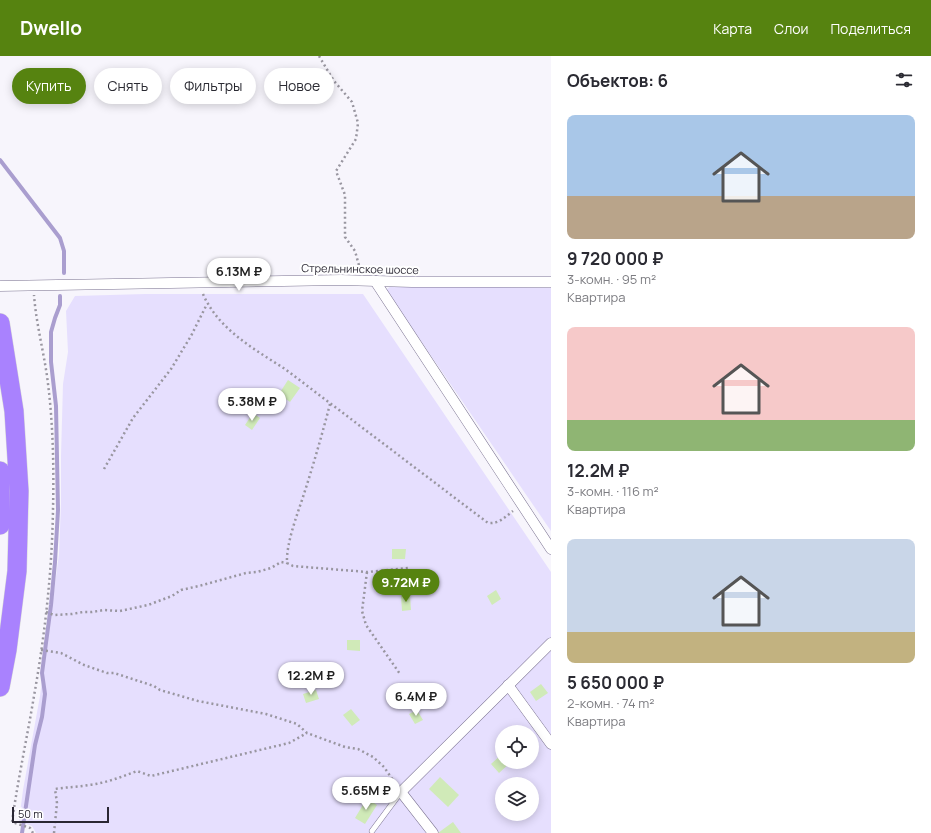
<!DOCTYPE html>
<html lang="ru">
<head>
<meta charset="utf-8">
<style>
  body { margin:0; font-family:Manrope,sans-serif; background:#f7f7f7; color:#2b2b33; height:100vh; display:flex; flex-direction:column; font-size:15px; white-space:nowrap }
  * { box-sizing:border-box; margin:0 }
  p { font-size:13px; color:#7c7c81 }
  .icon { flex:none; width:22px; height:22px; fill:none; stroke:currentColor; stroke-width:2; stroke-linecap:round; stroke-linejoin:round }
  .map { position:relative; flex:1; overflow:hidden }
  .panel { display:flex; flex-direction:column; background:#fff; width:380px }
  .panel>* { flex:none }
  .top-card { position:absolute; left:12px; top:12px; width:380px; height:36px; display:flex; gap:8px }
  .tools { position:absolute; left:495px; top:669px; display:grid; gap:8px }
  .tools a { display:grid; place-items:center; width:44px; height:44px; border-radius:50%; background:#fff; box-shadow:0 2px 10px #0003; font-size:20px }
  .scale { position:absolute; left:12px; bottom:10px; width:97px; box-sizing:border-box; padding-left:4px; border:2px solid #2a2733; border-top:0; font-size:11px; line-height:14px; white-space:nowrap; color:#2a2733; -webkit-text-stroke:3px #fff; paint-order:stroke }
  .price { position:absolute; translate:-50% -34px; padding:0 9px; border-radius:14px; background:#fff; color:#222; font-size:13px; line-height:26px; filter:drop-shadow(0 1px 2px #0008) }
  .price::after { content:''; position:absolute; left:50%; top:24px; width:12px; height:9px; margin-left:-6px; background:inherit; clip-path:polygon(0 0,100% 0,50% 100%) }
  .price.current { background:#568310; color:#fff }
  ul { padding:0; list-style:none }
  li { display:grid; align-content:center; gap:8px; height:212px; padding:0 16px }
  li span { display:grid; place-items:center; height:124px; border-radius:8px; color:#555 }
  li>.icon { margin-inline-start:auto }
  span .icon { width:72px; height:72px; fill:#fffc; stroke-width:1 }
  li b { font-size:17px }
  h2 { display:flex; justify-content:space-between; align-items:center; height:48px; padding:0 16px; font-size:17px }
  .tag { padding:0 14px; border-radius:18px; background:#fff; box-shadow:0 2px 10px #0003; font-size:14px; line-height:36px }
  .tag.current { background:#568310; color:#fff }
  header { display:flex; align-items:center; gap:24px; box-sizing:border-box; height:56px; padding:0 20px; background:#568310; color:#fff }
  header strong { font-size:19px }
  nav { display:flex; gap:22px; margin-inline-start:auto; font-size:14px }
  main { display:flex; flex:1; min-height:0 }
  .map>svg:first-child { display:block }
  .green { fill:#e6dffe; fill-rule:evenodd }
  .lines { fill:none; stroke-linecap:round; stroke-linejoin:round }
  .stream { stroke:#aa9ecf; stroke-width:4 }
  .building { fill:#d0eab8 }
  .lane-casing { stroke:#7b7391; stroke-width:6 }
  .street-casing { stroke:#7b7391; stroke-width:11 }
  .highway-casing { stroke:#d4d4d6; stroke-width:20 }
  .path { stroke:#9996a0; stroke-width:2.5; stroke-dasharray:2 3; stroke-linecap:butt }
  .lane { stroke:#fff; stroke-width:5 }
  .street { stroke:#fff; stroke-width:10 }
  .highway { stroke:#a982fe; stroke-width:19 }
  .labels { text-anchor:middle; stroke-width:4; stroke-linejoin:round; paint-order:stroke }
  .street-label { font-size:11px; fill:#2a2733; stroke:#fff }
</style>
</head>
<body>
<header>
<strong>Dwello</strong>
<nav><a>Карта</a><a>Слои</a><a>Поделиться</a></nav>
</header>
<main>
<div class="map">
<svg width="551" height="777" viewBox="0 0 551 777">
  <rect width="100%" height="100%" fill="#f7f5fc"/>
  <g class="green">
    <polygon points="392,229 551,232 551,475 386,234"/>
    <path d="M145,238H363L551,516V777H36L32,770L19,765L23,734L40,640L59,498L61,448V400L63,328L68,296L66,255L75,240ZM502,676H532V706H502ZM502,728H532V758H502Z"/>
  </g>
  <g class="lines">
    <g class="stream">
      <polyline points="0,104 60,182 64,195 64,217"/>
      <polyline points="22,777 35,689 42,661 45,638 42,617 51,549 55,506 58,454 56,350 51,306 51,276 55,262 60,249 60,240"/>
    </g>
  </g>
  <g class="building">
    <polygon points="288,324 300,332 290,346 279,338"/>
    <polygon points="253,357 260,362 252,374 245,369"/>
    <polygon points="392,493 406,493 405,503 392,503"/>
    <polygon points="496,534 501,543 492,549 487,540"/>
    <polygon points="401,540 410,540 411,554 402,555"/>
    <polygon points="347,584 360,584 360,595 347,594"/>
    <polygon points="541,628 548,637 536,645 530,636"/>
    <polygon points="316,634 319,643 306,647 303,638"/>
    <polygon points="351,653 360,664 352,670 343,659"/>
    <polygon points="417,654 423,664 415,668 409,658"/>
    <polygon points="502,698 502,706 511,706 499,717 491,708"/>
    <polygon points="440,721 459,739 448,751 429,733"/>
    <polygon points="367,742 377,749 365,768 355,762"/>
    <polygon points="453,766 461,777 438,777"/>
  </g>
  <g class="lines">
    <g class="lane-casing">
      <polyline id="lane" points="372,775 401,736"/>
    </g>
    <g class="street-casing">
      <g id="street">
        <polyline points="375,225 551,493"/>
        <polyline points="0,230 341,224 412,226 551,226"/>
        <polyline points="508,629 551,688"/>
        <polyline points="433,777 401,736 551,587"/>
      </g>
    </g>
    <g class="highway-casing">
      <g id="highway">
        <polyline points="0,267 14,355 19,435 17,515 7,594 0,631"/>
        <polyline points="0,415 0,469"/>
      </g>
    </g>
    <g class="path">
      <polyline points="319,0 334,25 352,46 358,67 356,83 336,115 345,139 345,181 355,195 360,213"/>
      <path d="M203,238C218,273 254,293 285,313L488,467C499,468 505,461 513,455"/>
      <path d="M330,348C322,379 313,410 303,441C297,459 286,488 287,507L293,510L367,516L409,512"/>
      <polyline points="104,413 133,362 171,313 191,280 207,248"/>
      <polyline points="367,516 362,555 366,569 400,618"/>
      <polyline points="46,556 54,559 72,558 83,556 92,556 104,554 120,555 148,549 172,540 181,534 199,530 246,517 257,516 271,512 281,506 287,507"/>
      <polyline points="41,594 61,597 84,609 107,617 114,617 154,630 160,634 198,645 266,658 297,668 307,677 345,691 358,693 373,701 384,711 395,727"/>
      <path d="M33,777L30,772L12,766C18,723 27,682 34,640C45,578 52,516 53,453C54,409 53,364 47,320C43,293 36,266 34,239"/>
      <path d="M54,777L57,747L55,733C67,731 78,731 89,729C106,727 121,721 137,715L151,720L289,687L307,677"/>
    </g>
    <use href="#lane" class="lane"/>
    <use href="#street" class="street"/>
    <use href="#highway" class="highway"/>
  </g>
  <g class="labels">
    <g class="street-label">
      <text transform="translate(360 213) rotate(1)" y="4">Стрельнинское шоссе</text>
    </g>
  </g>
</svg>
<div class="tools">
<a><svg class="icon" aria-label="locate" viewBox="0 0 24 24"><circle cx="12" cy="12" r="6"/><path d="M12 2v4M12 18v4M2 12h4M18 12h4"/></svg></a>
<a><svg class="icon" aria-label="layers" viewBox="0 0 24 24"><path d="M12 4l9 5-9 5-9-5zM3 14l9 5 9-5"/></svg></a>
</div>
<div class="scale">50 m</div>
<b class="price" style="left:239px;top:236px">6.13M ₽</b>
<b class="price" style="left:252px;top:366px">5.38M ₽</b>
<b class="price current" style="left:406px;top:547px">9.72M ₽</b>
<b class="price" style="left:311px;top:640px">12.2M ₽</b>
<b class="price" style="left:416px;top:661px">6.4M ₽</b>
<b class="price" style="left:366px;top:755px">5.65M ₽</b>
<div class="top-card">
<a class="tag current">Купить</a>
<a class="tag">Снять</a>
<a class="tag">Фильтры</a>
<a class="tag">Новое</a>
</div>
</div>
<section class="panel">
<h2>Объектов: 6<svg class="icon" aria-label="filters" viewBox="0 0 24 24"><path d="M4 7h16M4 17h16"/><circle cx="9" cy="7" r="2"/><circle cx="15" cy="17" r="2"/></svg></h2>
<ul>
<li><span style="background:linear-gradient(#a9c7e8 65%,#b9a48a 0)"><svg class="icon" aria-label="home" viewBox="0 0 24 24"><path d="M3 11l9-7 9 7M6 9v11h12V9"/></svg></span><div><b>9 720 000 ₽</b><p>3-комн. · 95 m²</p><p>Квартира</p></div></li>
<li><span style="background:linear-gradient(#f6c9c9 75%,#8fb573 0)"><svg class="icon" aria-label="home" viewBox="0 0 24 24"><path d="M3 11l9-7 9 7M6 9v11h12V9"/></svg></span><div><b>12.2M ₽</b><p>3-комн. · 116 m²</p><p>Квартира</p></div></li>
<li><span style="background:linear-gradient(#c9d6e8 75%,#c2b280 0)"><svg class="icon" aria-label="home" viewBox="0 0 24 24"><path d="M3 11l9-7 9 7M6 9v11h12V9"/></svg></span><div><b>5 650 000 ₽</b><p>2-комн. · 74 m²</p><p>Квартира</p></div></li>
</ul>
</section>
</main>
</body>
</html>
